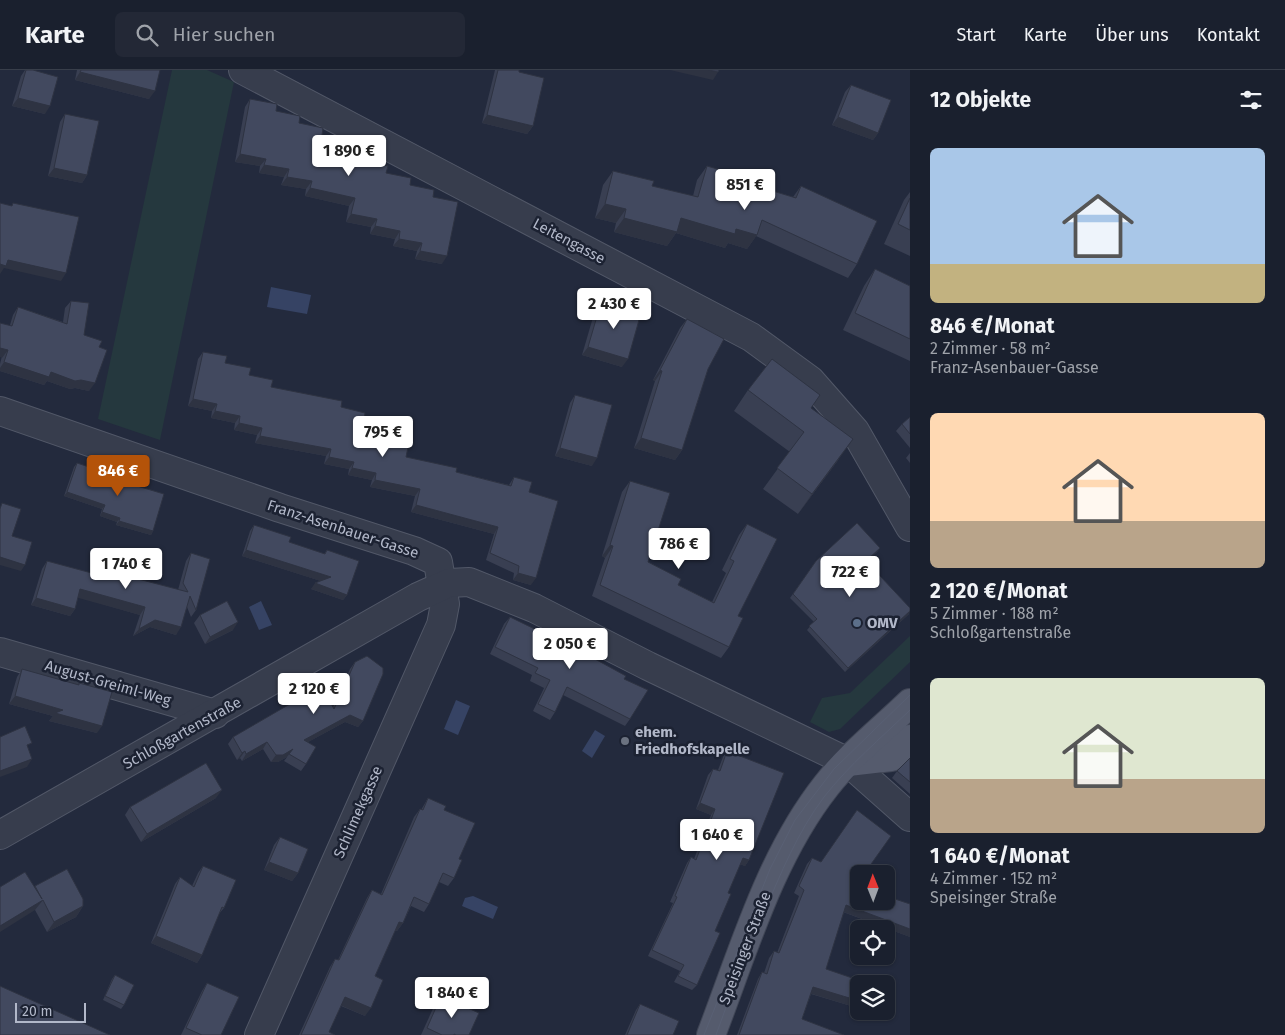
<!DOCTYPE html>
<html lang="de">
<head>
<meta charset="utf-8">
<style>
  body { margin:0; font-family:"Fira Sans",sans-serif; background:#232836; color:#f1f3f6; height:100vh; display:flex; flex-direction:column; font-size:19px; white-space:nowrap }
  * { box-sizing:border-box; margin:0 }
  p { font-size:16px; color:#9fa3aa }
  .icon { flex:none; width:28px; height:28px; fill:none; stroke:currentColor; stroke-width:2; stroke-linecap:round; stroke-linejoin:round }
  .map { position:relative; flex:1; overflow:hidden }
  .details { display:flex; flex-direction:column; background:#1a202e; width:375px }
  .details>* { flex:none }
  .needle { width:32px; rotate:359deg }
  .tools { position:absolute; left:850px; top:795px; display:grid; gap:10px }
  .tools a { display:grid; place-items:center; width:45px; height:45px; border-radius:8px; background:#1a202e; box-shadow:0 1px 4px #0004,0 0 0 1px #383e4a; font-size:25px }
  .scale { position:absolute; left:15px; bottom:12px; width:71px; box-sizing:border-box; padding-left:5px; border:2px solid #b2b8c9; border-top:0; font-size:14px; line-height:18px; white-space:nowrap; color:#b2b8c9; -webkit-text-stroke:4px #1c2232; paint-order:stroke }
  .price { position:absolute; translate:-50% -42px; padding:0 11px; border-radius:5px; background:#fff; color:#222; font-size:16px; line-height:32px; filter:drop-shadow(0 1px 2px #0008) }
  .price::after { content:''; position:absolute; left:50%; top:30px; width:15px; height:11px; margin-left:-8px; background:inherit; clip-path:polygon(0 0,100% 0,50% 100%) }
  .price.active { background:#b45309; color:#fff }
  ul { padding:0; list-style:none }
  li { display:grid; align-content:center; gap:10px; height:265px; padding:0 20px }
  li span { display:grid; place-items:center; height:155px; border-radius:8px; color:#555 }
  li>.icon { margin-inline-start:auto }
  span .icon { width:90px; height:90px; fill:#fffc; stroke-width:1 }
  li b { font-size:21px }
  h2 { display:flex; justify-content:space-between; align-items:center; height:60px; padding:0 20px; font-size:21px }
  header { display:flex; align-items:center; gap:30px; box-sizing:border-box; height:70px; padding:0 25px; background:#1a202e; border-bottom:1px solid #383e4a }
  header strong { font-size:24px }
  nav { display:flex; gap:28px; margin-inline-start:auto; font-size:18px }
  .search { width:350px; height:45px; background:#232836; display:flex; align-items:center; gap:12px; box-sizing:border-box; padding:0 18px; border-radius:8px; color:#9fa3aa; font-size:19px }
  main { display:flex; flex:1; min-height:0 }
  .map>svg:first-child { display:block }
  .green { fill:#25383e }
  .water { fill:#364364 }
  .lines { fill:none; stroke-linecap:round; stroke-linejoin:round }
  .minor-casing { stroke:#525868; stroke-width:30 }
  .major-casing { stroke:#404656; stroke-width:30 }
  .minor { stroke:#373d4d; stroke-width:28 }
  .major { stroke:#555b6d; stroke-width:28 }
  .tram { stroke:#596074; stroke-width:1 }
  .wall { fill:#393f52 }
  .shaded-wall { fill:#2e3342 }
  .building { fill:#42495f; stroke:#2e3342 }
  .service-dot { fill:#5c6f8a; stroke:#1c2232; stroke-width:2 }
  .worship-dot { fill:#6b7280; stroke:#1c2232; stroke-width:2 }
  .labels { text-anchor:middle; stroke-width:5; stroke-linejoin:round; paint-order:stroke }
  .street-label { font-size:15px; fill:#b2b8c9; stroke:#1c2232 }
  .poi-label { font-size:15px; font-weight:bold; fill:#b2b8c9; stroke:#1c2232; text-anchor:start }
</style>
</head>
<body>
<header>
<strong>Karte</strong>
<div class="search"><svg class="icon" aria-label="search" viewBox="0 0 24 24"><circle cx="10" cy="10" r="6"/><path d="M15 15l6 6"/></svg>Hier suchen</div>
<nav><a>Start</a><a>Karte</a><a>Über uns</a><a>Kontakt</a></nav>
</header>
<main>
<div class="map">
<svg width="910" height="965" viewBox="0 0 910 965">
  <rect width="100%" height="100%" fill="#232a3d"/>
  <g class="green">
    <polygon points="172,0 207,0 234,12 160,370 98,349"/>
    <polygon points="910,566 910,592 840,659 829,662 810,652 822,628 850,623"/>
  </g>
  <g class="water">
    <polygon points="271,217 311,225 307,244 267,237"/>
    <polygon points="261,531 272,555 259,560 249,537"/>
    <polygon points="456,630 470,636 458,665 444,659"/>
    <polygon points="595,660 605,666 592,688 582,681"/>
    <polygon points="473,826 498,837 493,849 462,836 465,828"/>
  </g>
  <g class="lines">
    <g class="minor-casing">
      <g id="minor">
        <polyline points="243,0 751,267 810,310 855,361 910,457"/>
        <polyline points="0,341 280,438 414,481 438,492 445,534 441,555 259,965"/>
        <polyline points="0,582 215,644"/>
        <polyline points="0,765 418,527 449,513 469,512 534,538 648,596 848,692 910,747"/>
      </g>
    </g>
    <g class="major-casing">
      <g id="major">
        <polyline points="848,692 891,687 910,669"/>
        <path d="M711,965C743,882 770,787 826,716C850,685 882,660 910,633"/>
      </g>
    </g>
    <use href="#minor" class="minor"/>
    <use href="#major" class="major"/>
    <g class="tram">
      <polyline points="704,965 770,799 795,750 834,699 910,625"/>
      <path d="M716,965C730,924 747,885 763,845C781,803 797,763 824,727C849,695 881,668 910,640"/>
    </g>
  </g>
  <g class="wall">
    <polygon points="25,0 33,0 45,44 12,36 21,6"/>
    <polygon points="77,0 160,0 149,29 75,10"/>
    <polygon points="495,0 519,0 519,2 533,56 527,64 482,53"/>
    <polygon points="851,15 878,63 873,70 832,55 845,22"/>
    <polygon points="250,29 322,65 342,87 386,103 433,127 442,194 415,189 417,181 393,176 395,169 370,164 371,157 346,152 349,136 305,126 306,119 281,115 284,107 259,103 260,96 235,92 245,37"/>
    <polygon points="65,44 87,105 82,113 48,106 60,52"/>
    <polygon points="707,96 730,108 793,127 801,116 857,194 848,208 756,166 747,179 728,173 725,178 676,163 667,176 614,162 616,153 595,148 603,115 613,101 652,116 693,126 697,110"/>
    <polygon points="910,122 910,186 884,174 904,130"/>
    <polygon points="875,199 910,216 910,291 843,260 864,216"/>
    <polygon points="602,229 627,246 622,297 582,285 596,237"/>
    <polygon points="71,231 84,265 99,277 89,321 75,318 70,319 47,311 44,315 0,301 0,294 10,255 13,245 18,237 63,252 65,238"/>
    <polygon points="687,249 708,299 682,380 675,390 634,378 655,311 653,310 680,258"/>
    <polygon points="203,282 271,317 341,337 386,362 406,387 456,402 509,415 514,407 529,422 531,515 513,510 514,503 486,490 494,464 411,442 415,426 370,417 372,410 348,405 349,399 324,394 326,386 255,373 257,365 234,360 235,353 211,348 212,341 188,336 198,289"/>
    <polygon points="748,320 811,338 839,389 798,444 763,419 790,382 734,341"/>
    <polygon points="575,325 592,396 555,386 570,333"/>
    <polygon points="910,347 910,378 896,361 902,354"/>
    <polygon points="910,383 910,393 906,388"/>
    <polygon points="77,393 97,404 153,461 151,465 116,455 117,452 100,446 102,439 64,426 74,397"/>
    <polygon points="630,411 648,492 678,515 712,532 726,503 722,500 739,465 747,454 738,546 729,577 721,588 592,526 605,488 602,486 622,422"/>
    <polygon points="254,455 289,472 324,484 327,480 347,525 343,530 311,519 321,511 242,486 250,461"/>
    <polygon points="880,478 877,482 867,491 909,544 845,602 807,560 814,552 790,528 816,491"/>
    <polygon points="191,483 196,540 191,547 187,537 176,565 150,557 133,566 140,545 78,527 75,539 70,546 31,535 42,499 47,491 96,505 100,499 178,520 186,491"/>
    <polygon points="200,545 233,560 205,574 194,553"/>
    <polygon points="510,547 624,609 630,649 625,656 563,625 555,642 550,650 533,641 544,618 530,611 532,605 490,584 504,554"/>
    <polygon points="355,592 363,651 358,657 345,652 308,672 306,694 301,701 284,691 287,687 278,692 271,692 263,679 242,691 240,688 237,690 228,674 233,667 316,623 333,637 350,599"/>
    <polygon points="22,599 78,615 79,613 97,663 49,651 53,646 9,634 17,607"/>
    <polygon points="727,681 749,790 745,796 740,794 728,823 697,915 692,920 674,912 680,901 648,886 673,833 670,832 687,793 691,787 694,789 711,745 696,739 708,705 713,699 718,700 723,687"/>
    <polygon points="910,688 910,724 892,708 897,701"/>
    <polygon points="216,728 141,772 125,745 130,737"/>
    <polygon points="428,728 444,740 459,789 454,808 448,816 439,812 429,834 424,842 411,836 403,853 397,861 395,861 375,906 365,946 341,936 329,962 335,965 299,965 330,897 335,889 338,890 367,828 372,820 381,824 414,747 420,739 421,740"/>
    <polygon points="280,767 298,803 292,811 264,800 274,775"/>
    <polygon points="812,788 821,792 859,804 859,831 910,834 910,867 843,842 826,899 851,936 811,924 802,949 844,965 737,965 758,909 762,902 764,903 769,888 774,881 777,883 799,826 794,823 807,794"/>
    <polygon points="203,796 224,838 218,845 202,885 197,893 151,873 175,814 180,807 192,816 198,803"/>
    <polygon points="35,816 83,836 76,847 47,862 35,840"/>
    <polygon points="115,905 124,935 121,939 103,930 112,909"/>
    <polygon points="207,913 221,965 181,965 202,921"/>
    <polygon points="441,926 469,965 421,965 435,934"/>
    <polygon points="640,934 673,965 625,965 636,940"/>
  </g>
  <g class="shaded-wall">
    <polygon points="670,0 708,0 718,2 713,10"/>
    <polygon points="80,2 155,21 149,29 75,10"/>
    <polygon points="18,28 50,36 45,44 12,36"/>
    <polygon points="487,45 533,56 527,64 482,53"/>
    <polygon points="838,47 878,63 873,70 832,55"/>
    <polygon points="240,84 266,89 260,96 235,92"/>
    <polygon points="264,95 289,99 284,107 259,103"/>
    <polygon points="54,98 87,105 82,113 48,106"/>
    <polygon points="287,107 312,111 306,119 281,115"/>
    <polygon points="310,118 355,128 349,136 305,126"/>
    <polygon points="605,134 626,139 616,153 595,148"/>
    <polygon points="351,144 377,149 371,157 346,152"/>
    <polygon points="624,148 681,148 736,159 757,165 747,179 728,173 725,178 676,163 667,176 614,162"/>
    <polygon points="375,156 400,161 395,169 370,164"/>
    <polygon points="399,169 422,173 417,181 393,176"/>
    <polygon points="420,181 447,186 442,194 415,189"/>
    <polygon points="8,190 66,203 61,211 4,198 0,204 0,194"/>
    <polygon points="588,277 628,289 622,297 582,285"/>
    <polygon points="0,278 8,280 2,288 0,287"/>
    <polygon points="4,292 51,302 95,313 89,321 75,318 70,319 47,311 44,315 0,301 0,298"/>
    <polygon points="660,300 662,301 655,311 653,310"/>
    <polygon points="193,329 217,334 212,341 188,336"/>
    <polygon points="215,341 240,346 235,353 211,348"/>
    <polygon points="239,353 262,358 257,365 234,360"/>
    <polygon points="260,366 331,379 326,386 255,373"/>
    <polygon points="641,368 682,380 675,390 634,378"/>
    <polygon points="853,369 839,389 798,444 812,424"/>
    <polygon points="560,378 597,388 592,396 555,386"/>
    <polygon points="329,387 354,392 349,399 324,394"/>
    <polygon points="352,398 376,403 372,410 348,405"/>
    <polygon points="375,410 420,419 415,426 370,417"/>
    <polygon points="67,422 105,435 102,439 64,426"/>
    <polygon points="416,435 498,457 494,464 411,442"/>
    <polygon points="102,442 120,448 117,452 100,446"/>
    <polygon points="119,451 153,461 151,465 116,455"/>
    <polygon points="610,475 613,476 605,488 602,486"/>
    <polygon points="880,478 877,482 863,495 866,491"/>
    <polygon points="246,480 331,507 327,513 242,486"/>
    <polygon points="0,487 25,495 21,501 0,495"/>
    <polygon points="518,503 536,508 531,515 513,510"/>
    <polygon points="315,513 347,525 343,530 311,519"/>
    <polygon points="80,519 145,537 140,545 75,527"/>
    <polygon points="36,528 75,539 70,546 31,535"/>
    <polygon points="910,541 909,544 845,602 848,598"/>
    <polygon points="155,550 181,557 176,565 150,557 133,566 139,559"/>
    <polygon points="238,552 233,560 205,574 210,567"/>
    <polygon points="15,626 63,640 102,656 97,663 49,651 53,646 9,634"/>
    <polygon points="350,645 363,651 358,657 345,652 299,677 304,670"/>
    <polygon points="267,672 263,679 242,691 246,684"/>
    <polygon points="293,679 287,687 278,692 271,692 276,685"/>
    <polygon points="245,681 240,688 237,690 242,683"/>
    <polygon points="32,689 27,697 0,707 0,701"/>
    <polygon points="222,720 216,728 141,772 147,764"/>
    <polygon points="700,733 715,739 711,745 696,739"/>
    <polygon points="743,788 749,790 745,796 739,794"/>
    <polygon points="269,792 298,803 292,811 264,800"/>
    <polygon points="43,830 35,840 0,862 0,856"/>
    <polygon points="846,835 910,859 910,867 841,841"/>
    <polygon points="83,836 76,847 47,862 54,852"/>
    <polygon points="399,852 403,853 397,861 393,860"/>
    <polygon points="156,866 202,885 197,893 151,873"/>
    <polygon points="813,917 856,930 851,936 809,923"/>
    <polygon points="345,927 371,938 365,946 340,935"/>
  </g>
  <g class="building">
    <polygon points="26,0 33,0 58,7 50,36 18,28"/>
    <polygon points="81,0 160,0 155,21 80,2"/>
    <polygon points="498,0 519,0 519,2 544,8 533,56 487,45"/>
    <polygon points="708,0 719,0 718,2"/>
    <polygon points="851,15 891,30 878,63 838,47"/>
    <polygon points="250,29 277,34 276,41 300,46 299,53 323,58 322,65 346,70 342,87 388,96 386,103 411,108 410,115 434,120 433,127 458,132 447,186 420,181 422,173 399,169 400,161 375,156 377,149 351,144 355,128 310,118 312,111 287,107 289,99 264,95 266,89 240,84"/>
    <polygon points="65,44 99,51 87,105 54,98"/>
    <polygon points="707,96 731,103 730,108 796,128 801,116 877,151 857,194 762,150 757,165 736,159 735,164 681,148 677,162 624,148 626,139 605,134 613,101 654,111 652,116 698,127"/>
    <polygon points="910,128 910,160 898,154"/>
    <polygon points="0,133 12,136 13,133 79,147 66,203 8,190 6,196 0,194"/>
    <polygon points="875,199 910,216 910,269 855,243"/>
    <polygon points="602,229 630,237 627,246 639,250 628,289 588,277"/>
    <polygon points="71,231 89,233 84,265 102,271 99,277 107,280 95,313 81,310 75,311 51,302 49,307 4,292 8,280 0,278 0,253 12,256 18,237 67,254"/>
    <polygon points="687,249 724,269 708,299 682,380 641,368 662,301 660,300"/>
    <polygon points="203,282 227,286 225,293 251,298 249,305 273,310 271,317 342,331 341,337 365,343 364,350 387,355 386,362 410,367 406,387 457,398 456,402 511,416 514,407 532,412 529,422 558,431 536,508 518,503 519,496 490,483 498,457 416,435 420,419 375,410 376,403 352,398 354,392 329,387 331,379 260,366 262,358 239,353 240,346 215,341 217,334 193,329"/>
    <polygon points="772,289 820,325 811,338 853,369 812,424 777,398 804,362 748,320"/>
    <polygon points="575,325 612,335 597,388 560,378"/>
    <polygon points="910,347 910,364 902,354"/>
    <polygon points="77,393 98,400 97,404 164,424 153,461 119,451 120,448 102,442 105,435 67,422"/>
    <polygon points="630,411 670,423 648,492 681,509 678,515 714,533 734,491 730,489 747,454 777,469 738,546 743,548 729,577 600,515 613,476 610,475"/>
    <polygon points="2,433 21,439 12,466 32,472 25,495 0,487 0,439"/>
    <polygon points="857,453 880,478 866,491 910,538 910,541 848,598 809,556 817,549 793,524 816,491"/>
    <polygon points="254,455 291,467 289,472 325,484 327,480 359,491 347,525 315,513 331,507 246,480"/>
    <polygon points="191,483 210,489 196,540 190,526 181,557 155,550 139,559 145,537 80,519 75,539 36,528 47,491 99,505 100,499 188,522 183,513"/>
    <polygon points="227,531 238,552 210,567 200,545"/>
    <polygon points="510,547 584,583 626,606 624,609 648,620 630,649 567,617 555,642 538,634 550,610 535,603 538,598 495,577"/>
    <polygon points="367,586 383,598 383,604 363,651 350,645 304,670 316,677 306,694 289,684 293,679 283,685 276,685 267,672 246,684 245,681 242,683 233,667 314,620 316,623 323,619 334,639 355,592"/>
    <polygon points="22,599 79,615 79,613 112,622 102,656 55,643 63,640 15,626"/>
    <polygon points="25,656 32,673 27,675 32,689 0,701 0,667"/>
    <polygon points="727,681 784,703 749,790 743,788 728,823 731,824 715,861 720,863 697,915 678,906 684,895 652,880 677,827 675,826 691,787 696,790 715,739 700,733 713,699 720,701"/>
    <polygon points="910,688 910,712 897,701"/>
    <polygon points="206,693 222,720 147,764 130,737"/>
    <polygon points="428,728 446,736 444,740 475,753 459,789 462,790 454,808 443,803 429,834 414,827 403,853 399,852 375,906 383,910 371,938 345,927 329,962 335,965 301,965 335,889 339,890 372,820 382,825 420,739 423,740"/>
    <polygon points="857,740 891,766 864,804 859,804 859,831 886,831 886,826 910,834 910,859 846,835 826,899 861,911 860,914 859,914 859,920 856,930 813,917 802,949 844,965 739,965 762,902 767,904 774,881 779,883 804,820 799,816 812,788 821,792"/>
    <polygon points="280,767 308,779 298,803 269,792"/>
    <polygon points="203,796 236,810 224,838 222,837 202,885 156,866 180,807 194,817"/>
    <polygon points="67,799 83,829 83,836 54,852 43,830 0,856 0,817 25,802 42,829 35,816"/>
    <polygon points="115,905 134,915 124,935 105,926"/>
    <polygon points="207,913 239,927 221,965 202,965 186,958"/>
    <polygon points="0,916 110,965 0,965"/>
    <polygon points="441,926 479,943 469,965 456,965 454,964 454,965 442,965 427,958"/>
    <polygon points="640,934 679,951 673,965 627,965"/>
  </g>
  <circle class="service-dot" cx="857" cy="553" r="5"/>
  <circle class="worship-dot" cx="625" cy="671" r="5"/>
  <g class="labels">
    <g class="street-label">
      <text transform="translate(569 171) rotate(28)" y="5">Leitengasse</text>
      <text transform="translate(343 459) rotate(18)" y="5">Franz-Asenbauer-Gasse</text>
      <text transform="translate(108 613) rotate(16)" y="5">August-Greiml-Weg</text>
      <text transform="translate(182 663) rotate(-29)" y="5">Schloßgartenstraße</text>
      <text transform="translate(358 742) rotate(-66)" y="5">Schlimekgasse</text>
      <text transform="translate(745 878) rotate(-69)" y="5">Speisinger Straße</text>
    </g>
    <g class="poi-label">
      <text x="867" y="558">OMV</text>
      <text x="635" y="667">ehem.<tspan x="635" dy="17">Friedhofskapelle</tspan></text>
    </g>
  </g>
</svg>
<div class="tools">
<a><svg class="needle" viewBox="-14 -14 28 28"><path d="M0-13l5 13h-10z" fill="#e53935"/><path d="M0 13l5-13h-10z" fill="#9fa3aa"/></svg></a>
<a><svg class="icon" aria-label="locate" viewBox="0 0 24 24"><circle cx="12" cy="12" r="6"/><path d="M12 2v4M12 18v4M2 12h4M18 12h4"/></svg></a>
<a><svg class="icon" aria-label="layers" viewBox="0 0 24 24"><path d="M12 4l9 5-9 5-9-5zM3 14l9 5 9-5"/></svg></a>
</div>
<div class="scale">20 m</div>
<b class="price" style="left:349px;top:107px">1 890 €</b>
<b class="price" style="left:745px;top:141px">851 €</b>
<b class="price" style="left:614px;top:260px">2 430 €</b>
<b class="price" style="left:383px;top:388px">795 €</b>
<b class="price active" style="left:118px;top:427px">846 €</b>
<b class="price" style="left:679px;top:500px">786 €</b>
<b class="price" style="left:126px;top:520px">1 740 €</b>
<b class="price" style="left:850px;top:528px">722 €</b>
<b class="price" style="left:570px;top:600px">2 050 €</b>
<b class="price" style="left:314px;top:645px">2 120 €</b>
<b class="price" style="left:717px;top:791px">1 640 €</b>
<b class="price" style="left:452px;top:949px">1 840 €</b>
</div>
<section class="details">
<h2>12 Objekte<svg class="icon" aria-label="filters" viewBox="0 0 24 24"><path d="M4 7h16M4 17h16"/><circle cx="9" cy="7" r="2"/><circle cx="15" cy="17" r="2"/></svg></h2>
<ul>
<li><span style="background:linear-gradient(#a9c7e8 75%,#c2b280 0)"><svg class="icon" aria-label="home" viewBox="0 0 24 24"><path d="M3 11l9-7 9 7M6 9v11h12V9"/></svg></span><div><b>846 €/Monat</b><p>2 Zimmer · 58 m²</p><p>Franz-Asenbauer-Gasse</p></div></li>
<li><span style="background:linear-gradient(#ffd9b3 70%,#b9a48a 0)"><svg class="icon" aria-label="home" viewBox="0 0 24 24"><path d="M3 11l9-7 9 7M6 9v11h12V9"/></svg></span><div><b>2 120 €/Monat</b><p>5 Zimmer · 188 m²</p><p>Schloßgartenstraße</p></div></li>
<li><span style="background:linear-gradient(#dfe7d0 65%,#b9a48a 0)"><svg class="icon" aria-label="home" viewBox="0 0 24 24"><path d="M3 11l9-7 9 7M6 9v11h12V9"/></svg></span><div><b>1 640 €/Monat</b><p>4 Zimmer · 152 m²</p><p>Speisinger Straße</p></div></li>
</ul>
</section>
</main>
</body>
</html>
